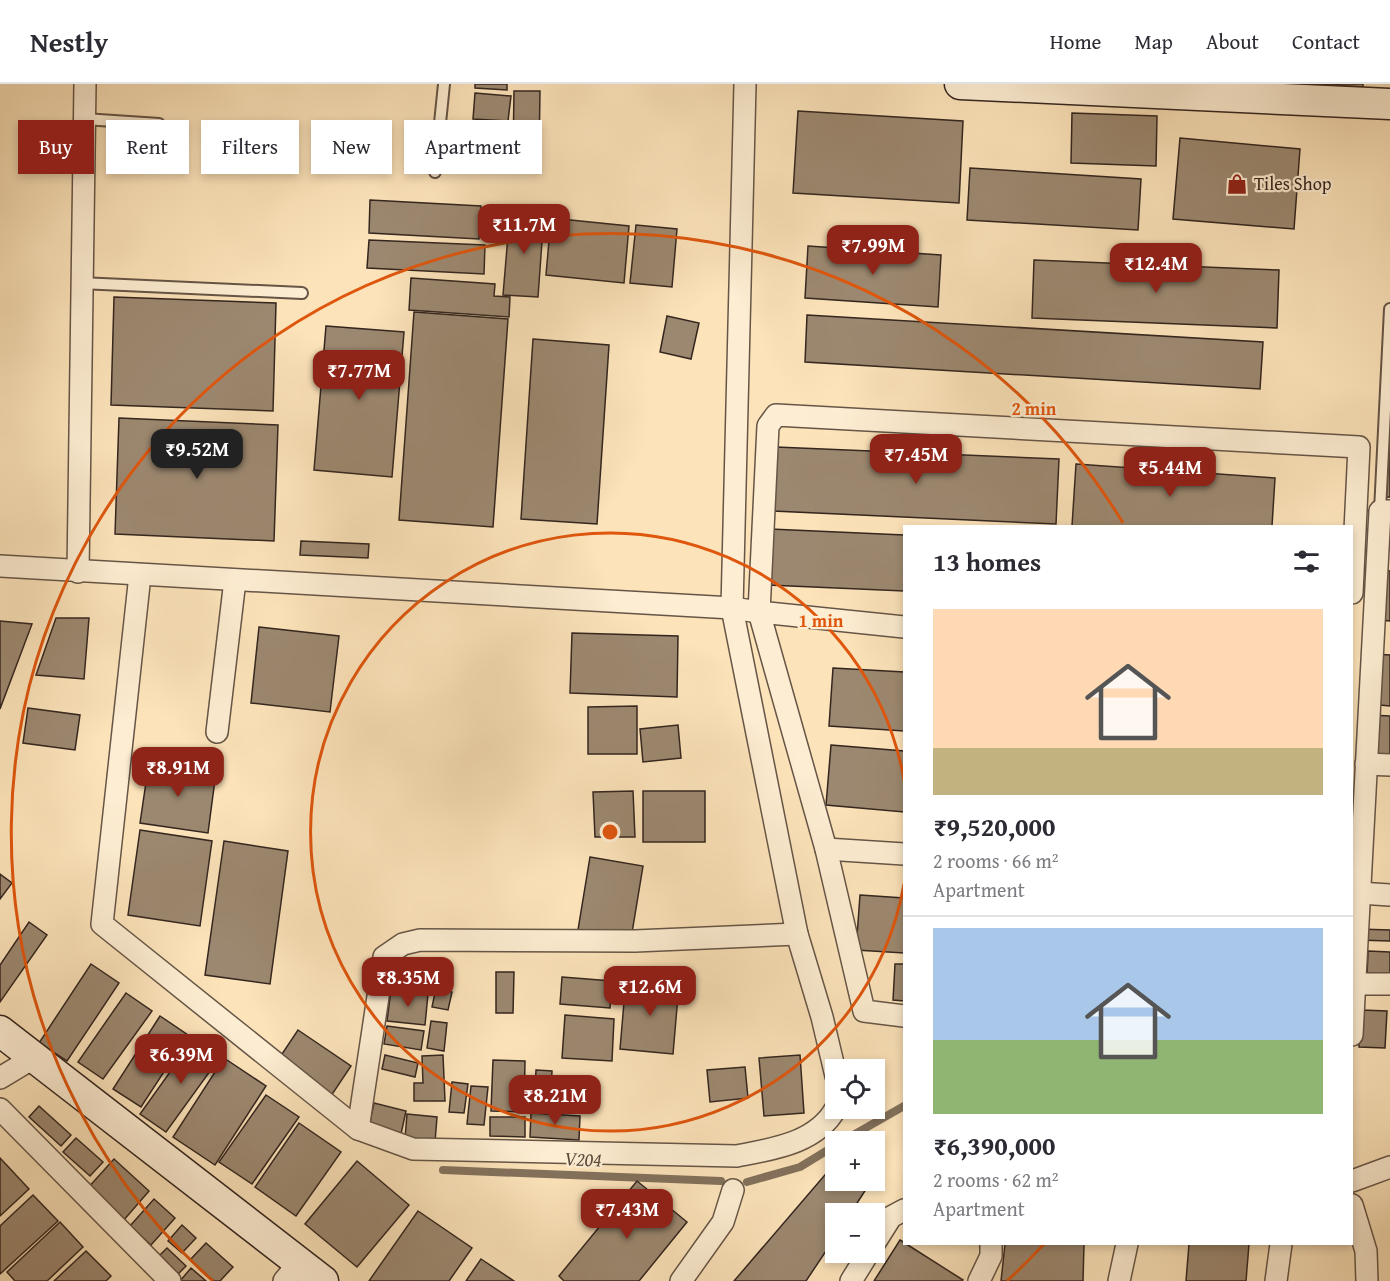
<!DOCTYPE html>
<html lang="en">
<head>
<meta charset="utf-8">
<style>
  body { margin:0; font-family:"Gentium Book Plus",serif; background:#f7f7f7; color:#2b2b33; height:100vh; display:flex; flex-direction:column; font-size:22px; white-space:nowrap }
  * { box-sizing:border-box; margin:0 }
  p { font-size:20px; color:#7c7c81 }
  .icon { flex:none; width:33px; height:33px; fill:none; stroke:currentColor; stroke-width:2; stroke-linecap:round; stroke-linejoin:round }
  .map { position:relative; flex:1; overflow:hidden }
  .panel { position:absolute; left:903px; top:441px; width:450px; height:720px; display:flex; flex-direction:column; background:#fff; border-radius:0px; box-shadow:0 3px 9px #0003 }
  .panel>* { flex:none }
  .top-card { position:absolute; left:18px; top:36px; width:570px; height:54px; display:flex; gap:12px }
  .fabs { position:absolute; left:825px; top:975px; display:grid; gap:12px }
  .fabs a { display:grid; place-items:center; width:60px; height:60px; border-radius:0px; background:#fff; box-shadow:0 3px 9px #0003; font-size:30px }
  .price { position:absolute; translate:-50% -51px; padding:0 14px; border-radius:12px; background:#8f2418; color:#fff; font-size:20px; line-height:39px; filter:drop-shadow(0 2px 3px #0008) }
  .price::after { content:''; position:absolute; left:50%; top:36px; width:18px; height:14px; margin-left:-9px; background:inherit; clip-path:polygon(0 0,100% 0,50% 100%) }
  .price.selected { background:#222; color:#fff }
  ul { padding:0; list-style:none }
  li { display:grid; align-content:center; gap:12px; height:318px; padding:0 30px }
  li+li { border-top:2px solid #e1e1e2 }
  li span { display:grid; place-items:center; height:186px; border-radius:0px; color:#555 }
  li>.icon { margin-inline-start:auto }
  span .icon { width:108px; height:108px; fill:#fffc; stroke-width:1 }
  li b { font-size:26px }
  h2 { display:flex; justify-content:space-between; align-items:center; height:72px; padding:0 30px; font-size:26px }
  .pill { padding:0 21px; border-radius:0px; background:#fff; box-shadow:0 3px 9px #0003; font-size:21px; line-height:54px }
  .pill.selected { background:#8f2418; color:#fff }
  header { display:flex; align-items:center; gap:36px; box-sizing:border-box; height:84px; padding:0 30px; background:#fff; border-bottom:2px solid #e1e1e2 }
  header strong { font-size:28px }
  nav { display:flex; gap:33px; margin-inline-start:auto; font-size:21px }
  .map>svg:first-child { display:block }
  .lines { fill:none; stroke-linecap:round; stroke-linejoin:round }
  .stream { stroke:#83715c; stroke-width:8 }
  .building { fill:#9c8870; stroke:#34261f; stroke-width:1.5 }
  .lane-casing { stroke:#665546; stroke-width:14 }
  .street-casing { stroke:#665546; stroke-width:24 }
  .secondary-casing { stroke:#34261f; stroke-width:33 }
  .lane { stroke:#fdedd2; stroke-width:10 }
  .street { stroke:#fdedd2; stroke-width:21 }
  .secondary { stroke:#fdedd2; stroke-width:30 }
  .ring { fill:none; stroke:#df560d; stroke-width:3 }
  .labels { text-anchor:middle; stroke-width:4.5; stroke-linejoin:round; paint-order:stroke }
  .poi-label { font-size:18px; fill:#34261f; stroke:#fdedd2; text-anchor:start }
  .water-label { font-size:20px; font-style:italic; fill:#5c4c3e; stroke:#fdedd2 }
  .centre { fill:#df560d; stroke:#fdedd2; stroke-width:3 }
  .ring-label { font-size:18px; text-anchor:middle; font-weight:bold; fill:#df560d; stroke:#fdedd2; stroke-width:4.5; stroke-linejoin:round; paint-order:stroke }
</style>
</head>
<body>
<header>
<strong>Nestly</strong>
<nav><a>Home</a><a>Map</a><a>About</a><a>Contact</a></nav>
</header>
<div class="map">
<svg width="1390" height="1197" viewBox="0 0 1390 1197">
  <rect width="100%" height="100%" fill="#fce3ba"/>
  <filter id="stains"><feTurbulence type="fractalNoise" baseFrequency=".00333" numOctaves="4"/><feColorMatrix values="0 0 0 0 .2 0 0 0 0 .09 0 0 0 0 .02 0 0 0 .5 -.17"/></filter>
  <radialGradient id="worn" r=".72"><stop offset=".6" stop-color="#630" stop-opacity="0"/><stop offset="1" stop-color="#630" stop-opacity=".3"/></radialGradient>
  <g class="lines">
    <g class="stream">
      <polyline points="841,1058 904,1022"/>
      <polyline points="443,1086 721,1097"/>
      <polyline points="747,1098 800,1083 836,1061"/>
    </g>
  </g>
  <g class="building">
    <polygon points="475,0 507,0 507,6 475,4"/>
    <polygon points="1316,0 1363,0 1363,3"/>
    <polygon points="514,7 540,7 539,71 513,70"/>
    <polygon points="475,9 511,12 508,37 473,35"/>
    <polygon points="798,27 963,37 959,119 793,109"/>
    <polygon points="1072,29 1157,32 1156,82 1071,79"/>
    <polygon points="1180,54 1300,65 1294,145 1173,135"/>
    <polygon points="970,84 1141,95 1138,146 967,136"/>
    <polygon points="370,116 481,122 479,155 369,149"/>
    <polygon points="510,128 544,130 538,213 503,211"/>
    <polygon points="551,134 629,142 624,199 546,191"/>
    <polygon points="636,141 677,145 672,203 630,199"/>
    <polygon points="369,156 485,161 484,190 367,184"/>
    <polygon points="808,162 941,171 938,223 805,214"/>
    <polygon points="1034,176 1279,186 1277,244 1032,234"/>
    <polygon points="411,194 495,200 494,212 510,213 509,233 409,226"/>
    <polygon points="114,213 276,219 273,327 111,321"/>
    <polygon points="414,228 508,235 493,443 399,436"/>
    <polygon points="807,231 1263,258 1260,305 805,278"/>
    <polygon points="667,232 699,239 691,275 660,268"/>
    <polygon points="326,242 404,248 392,393 314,386"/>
    <polygon points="533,255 609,261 597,440 521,435"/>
    <polygon points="119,334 278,341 274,457 115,450"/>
    <polygon points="1386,356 1390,356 1390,413 1383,413"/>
    <polygon points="776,363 1059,375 1056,440 773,427"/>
    <polygon points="1076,380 1275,394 1272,442 1072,442"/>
    <polygon points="770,445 904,451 904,507 768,501"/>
    <polygon points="301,457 369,460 368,474 300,471"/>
    <polygon points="1383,486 1390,487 1390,537 1381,536"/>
    <polygon points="56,534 89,534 84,595 36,591"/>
    <polygon points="0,537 32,540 0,625"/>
    <polygon points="259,543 339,552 330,628 251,619"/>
    <polygon points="572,549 678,552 677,613 570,609"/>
    <polygon points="1374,570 1390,571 1390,622 1370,620"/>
    <polygon points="833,584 904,588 904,647 829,642"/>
    <polygon points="637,622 637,670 588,670 588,623"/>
    <polygon points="28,624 80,631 75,666 23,659"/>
    <polygon points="1371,631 1390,632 1390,671 1370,670"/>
    <polygon points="678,641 681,674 643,678 640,645"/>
    <polygon points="831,661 904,667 904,728 826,721"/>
    <polygon points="149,678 216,688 208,749 140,739"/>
    <polygon points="633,707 635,753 595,753 593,708"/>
    <rect x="643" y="707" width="62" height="51"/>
    <polygon points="140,746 212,757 200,842 128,831"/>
    <polygon points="224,757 288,767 270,900 205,891"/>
    <polygon points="590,773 643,782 631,855 578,846"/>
    <polygon points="0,790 12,799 0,815"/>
    <polygon points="860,811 904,814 904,869 856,866"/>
    <polygon points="29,838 47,851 0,918 0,881"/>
    <polygon points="1358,845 1390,846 1390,857 1357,856"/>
    <polygon points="1368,867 1390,868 1390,892 1367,891"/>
    <polygon points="91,880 119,899 67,977 39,959"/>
    <polygon points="895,880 904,880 904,917 893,916"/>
    <polygon points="496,888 514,888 513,929 496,929"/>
    <polygon points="562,893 612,897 610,924 560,920"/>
    <polygon points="626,895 679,900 673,970 620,965"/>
    <polygon points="436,904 452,908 448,926 432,923"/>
    <polygon points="391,906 428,910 425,941 387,937"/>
    <polygon points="126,909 152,927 103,995 78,978"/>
    <polygon points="1361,926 1387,927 1385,964 1359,963"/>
    <polygon points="565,931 614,935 612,977 562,974"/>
    <polygon points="160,932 188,951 141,1023 113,1005"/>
    <polygon points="431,937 447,939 444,967 427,964"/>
    <polygon points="387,942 424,947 421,966 384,960"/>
    <polygon points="298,946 351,982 331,1012 278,976"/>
    <polygon points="195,953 221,972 166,1048 140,1030"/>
    <polygon points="385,971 418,979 415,993 382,985"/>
    <polygon points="443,971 445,1017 414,1017 414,999 423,999 422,972"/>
    <polygon points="800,971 804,1029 764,1032 759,974"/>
    <polygon points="224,974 266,1002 215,1081 173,1053"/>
    <polygon points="493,976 525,977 524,1028 491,1027"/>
    <polygon points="745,983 748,1014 710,1018 707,986"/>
    <polygon points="536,986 552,987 550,1026 534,1025"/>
    <polygon points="452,998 468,1000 464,1029 449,1028"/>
    <polygon points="471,1002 488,1003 484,1041 467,1040"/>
    <polygon points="266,1011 299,1033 252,1100 219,1078"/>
    <polygon points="374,1019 406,1027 401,1050 369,1042"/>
    <polygon points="39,1022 71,1051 61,1062 29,1033"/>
    <polygon points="531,1029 580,1032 579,1056 530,1053"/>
    <polygon points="407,1030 437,1033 435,1058 405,1055"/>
    <polygon points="490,1033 525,1033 525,1053 490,1052"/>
    <polygon points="299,1039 341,1068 296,1132 255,1103"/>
    <polygon points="76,1054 103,1078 90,1092 63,1068"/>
    <polygon points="0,1074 29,1105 0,1132"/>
    <polygon points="114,1075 149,1107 123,1137 87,1105"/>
    <polygon points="357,1077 409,1121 357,1183 305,1140"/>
    <polygon points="836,1078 836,1096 872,1096 850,1130 836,1130 836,1152 806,1197 734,1197"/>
    <polygon points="637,1097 687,1138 639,1197 564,1197 559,1192"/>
    <polygon points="33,1111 58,1137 0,1190 0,1142"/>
    <polygon points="154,1115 175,1134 151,1161 130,1142"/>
    <polygon points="418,1127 472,1164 449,1197 369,1197"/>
    <polygon points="60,1138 83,1163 47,1197 15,1197 7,1188"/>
    <polygon points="182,1141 196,1154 182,1169 168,1157"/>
    <polygon points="900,1156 963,1196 962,1197 874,1197"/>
    <polygon points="206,1159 233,1183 220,1197 214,1197 190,1176"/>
    <polygon points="1005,1160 1084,1160 1083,1197 1001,1197"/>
    <polygon points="1189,1160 1249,1160 1246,1197 1186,1197"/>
    <polygon points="167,1164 186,1182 177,1191 158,1173"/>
    <polygon points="86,1167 111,1192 106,1197 54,1197"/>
    <polygon points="481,1175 514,1197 466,1197"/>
    <polygon points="191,1184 206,1197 180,1197"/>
  </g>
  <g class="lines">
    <g class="lane-casing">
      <g id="lane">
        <polyline points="84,35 159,40"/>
        <polyline points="440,43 504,51"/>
        <polyline points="435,88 444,0"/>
        <polyline points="80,199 302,209"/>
        <polyline points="1380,427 1390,225"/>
      </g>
    </g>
    <g class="street-casing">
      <g id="street">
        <polyline points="745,0 732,524 797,850 822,933 836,992"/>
        <polyline points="0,482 732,524 759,528 768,342 776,331 1359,363 1352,509"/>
        <polyline points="78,488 85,0"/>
        <path d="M140,491L102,840L358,1045L413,1065L737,1072C773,1065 817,1059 836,1024"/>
        <polyline points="904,543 759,528 826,765 864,927 904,932"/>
        <polyline points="217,648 235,496"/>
        <polyline points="1366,680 1390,681"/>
        <polyline points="826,765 904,770"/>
        <polyline points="1359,809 1390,811"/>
        <polyline points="1355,900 1390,900"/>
        <polyline points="1352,951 1380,427 1390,427"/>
        <polyline points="0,994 35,973"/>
        <polyline points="0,1025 170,1197"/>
        <polyline points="358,1045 384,873 403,860 420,856 635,857 797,850"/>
        <polyline points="1352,1097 1390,1083"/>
        <polyline points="1352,1121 1366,1167 1367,1197"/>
        <polyline points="874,1160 891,1133 904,1126"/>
        <polyline points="284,1197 298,1180"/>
        <polyline points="681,1197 723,1138 733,1106"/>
        <polyline points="851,1197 869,1168"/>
        <polyline points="979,1197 991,1172 991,1160"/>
        <polyline points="1119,1197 1127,1160"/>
        <polyline points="1276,1197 1281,1160"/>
      </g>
    </g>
    <g class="secondary-casing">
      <g id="secondary">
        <polyline points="960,0 1390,20"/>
        <polyline points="0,947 323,1197"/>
      </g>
    </g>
    <use href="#lane" class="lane"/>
    <use href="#street" class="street"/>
    <use href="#secondary" class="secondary"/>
  </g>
  <g class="ring">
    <path d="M904 800A299 299 0 1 1 904 696"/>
    <path d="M1044 1160A599 599 0 0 1 1007 1197M213 1197A599 599 0 1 1 1123 439"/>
  </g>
  <defs>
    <g id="shop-bare" transform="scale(1.62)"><path d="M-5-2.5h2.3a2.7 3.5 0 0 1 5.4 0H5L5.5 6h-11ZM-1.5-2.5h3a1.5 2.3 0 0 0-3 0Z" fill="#8f2418" stroke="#fdedd2" stroke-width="2.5" paint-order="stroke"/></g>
  </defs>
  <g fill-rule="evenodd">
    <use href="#shop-bare" x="1237" y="100"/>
  </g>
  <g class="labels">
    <g class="poi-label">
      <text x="1254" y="106">Tiles Shop</text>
    </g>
    <g class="water-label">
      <text transform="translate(583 1075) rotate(2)" y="7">V204</text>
    </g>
  </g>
  <circle cx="610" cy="748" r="9" class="centre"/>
  <g class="ring-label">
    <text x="1034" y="331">2 min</text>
    <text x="821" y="543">1 min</text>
  </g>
  <rect width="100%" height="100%" filter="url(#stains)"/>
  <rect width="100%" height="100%" fill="url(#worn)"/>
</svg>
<div class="fabs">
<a><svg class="icon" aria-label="locate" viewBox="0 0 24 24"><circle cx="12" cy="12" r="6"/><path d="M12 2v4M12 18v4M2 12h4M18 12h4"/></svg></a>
<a>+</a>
<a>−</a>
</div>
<b class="price" style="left:524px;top:171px">₹11.7M</b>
<b class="price" style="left:873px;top:192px">₹7.99M</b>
<b class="price" style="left:1156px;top:210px">₹12.4M</b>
<b class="price" style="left:359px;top:317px">₹7.77M</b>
<b class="price selected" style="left:197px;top:396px">₹9.52M</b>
<b class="price" style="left:916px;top:401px">₹7.45M</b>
<b class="price" style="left:1170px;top:414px">₹5.44M</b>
<b class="price" style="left:178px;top:714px">₹8.91M</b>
<b class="price" style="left:408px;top:924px">₹8.35M</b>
<b class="price" style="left:650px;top:933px">₹12.6M</b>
<b class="price" style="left:181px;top:1001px">₹6.39M</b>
<b class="price" style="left:555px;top:1042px">₹8.21M</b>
<b class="price" style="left:627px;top:1156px">₹7.43M</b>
<div class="top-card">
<a class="pill selected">Buy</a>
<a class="pill">Rent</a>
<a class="pill">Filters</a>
<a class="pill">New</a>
<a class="pill">Apartment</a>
</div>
<section class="panel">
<h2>13 homes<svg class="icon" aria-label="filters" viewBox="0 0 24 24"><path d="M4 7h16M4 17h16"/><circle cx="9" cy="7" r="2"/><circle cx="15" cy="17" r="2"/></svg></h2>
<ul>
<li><span style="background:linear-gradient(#ffd9b3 75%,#c2b280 0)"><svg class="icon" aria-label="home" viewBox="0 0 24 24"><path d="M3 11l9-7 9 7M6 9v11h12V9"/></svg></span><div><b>₹9,520,000</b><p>2 rooms · 66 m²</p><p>Apartment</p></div></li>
<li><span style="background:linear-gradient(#a9c7e8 60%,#8fb573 0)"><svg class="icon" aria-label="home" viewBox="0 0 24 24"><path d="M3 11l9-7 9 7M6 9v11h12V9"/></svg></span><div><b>₹6,390,000</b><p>2 rooms · 62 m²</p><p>Apartment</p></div></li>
</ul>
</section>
</div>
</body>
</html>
